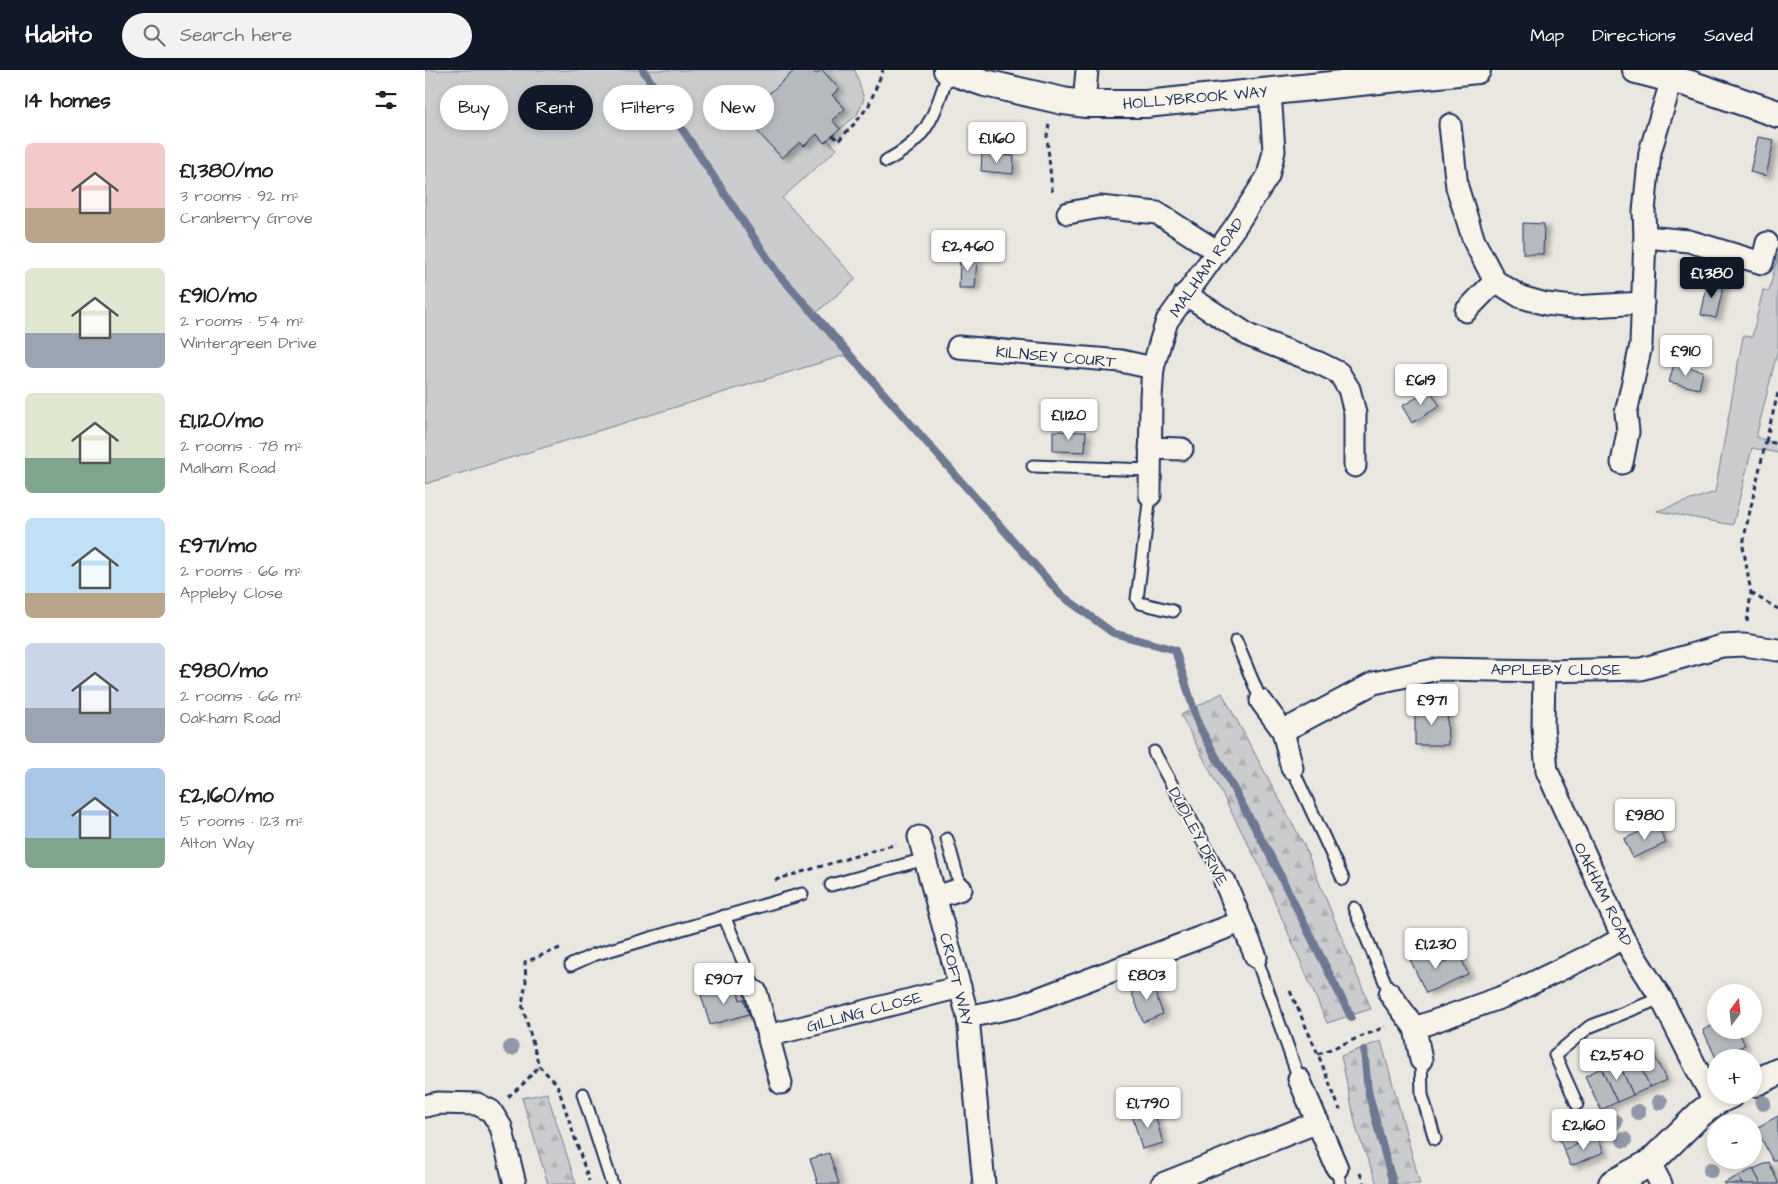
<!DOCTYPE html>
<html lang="en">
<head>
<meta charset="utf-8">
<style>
  body { margin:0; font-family:"Architects Daughter",sans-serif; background:#f2f2f2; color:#202124; height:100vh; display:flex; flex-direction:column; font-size:19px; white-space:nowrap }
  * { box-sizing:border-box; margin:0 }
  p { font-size:16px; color:#757577 }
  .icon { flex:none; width:28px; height:28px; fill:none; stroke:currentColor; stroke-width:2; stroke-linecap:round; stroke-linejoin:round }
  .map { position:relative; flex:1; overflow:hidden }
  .drawer { display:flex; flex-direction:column; background:#fff; width:425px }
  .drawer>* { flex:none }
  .banner { position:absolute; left:15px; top:15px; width:475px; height:45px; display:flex; gap:10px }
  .needle { width:32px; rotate:15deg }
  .tools { position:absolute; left:1282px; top:914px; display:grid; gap:10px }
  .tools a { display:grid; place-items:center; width:55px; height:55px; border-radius:50%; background:#fff; box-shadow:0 2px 8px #0003; font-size:25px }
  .price { position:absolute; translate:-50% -42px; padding:0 11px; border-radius:5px; background:#fff; color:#222; font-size:16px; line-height:32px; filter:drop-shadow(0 1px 2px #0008) }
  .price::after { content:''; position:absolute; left:50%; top:30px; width:15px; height:11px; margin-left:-8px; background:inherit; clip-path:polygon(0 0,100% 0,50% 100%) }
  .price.selected { background:#111827; color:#fff }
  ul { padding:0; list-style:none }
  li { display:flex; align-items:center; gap:15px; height:125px; padding:0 25px }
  li span { display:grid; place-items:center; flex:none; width:140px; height:100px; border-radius:8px; color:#555 }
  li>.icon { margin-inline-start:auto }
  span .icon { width:60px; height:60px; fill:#fffc; stroke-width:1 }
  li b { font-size:21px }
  h2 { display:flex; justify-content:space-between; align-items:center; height:60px; padding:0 25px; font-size:21px }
  .pill { padding:0 18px; border-radius:22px; background:#fff; box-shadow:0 2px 8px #0003; font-size:18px; line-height:45px }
  .pill.selected { background:#111827; color:#fff }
  header { display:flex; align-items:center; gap:30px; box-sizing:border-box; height:70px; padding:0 25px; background:#111827; color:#fff }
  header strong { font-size:24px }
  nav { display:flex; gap:28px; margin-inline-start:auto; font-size:18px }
  .search { width:350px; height:45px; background:#f2f2f2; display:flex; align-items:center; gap:12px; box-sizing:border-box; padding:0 18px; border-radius:28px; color:#757577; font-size:19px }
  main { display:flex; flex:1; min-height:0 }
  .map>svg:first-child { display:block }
  .green { fill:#cbcccd; stroke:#737e96 }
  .forest { fill:url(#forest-firs); stroke:#737e96 }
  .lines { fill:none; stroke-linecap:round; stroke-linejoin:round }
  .stream { stroke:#6d7892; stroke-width:8 }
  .building { fill:#b6babf; stroke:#1b2f5e; filter:url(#shadow) }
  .service-casing { stroke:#1b2f5e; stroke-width:15 }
  .minor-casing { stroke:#1b2f5e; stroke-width:25 }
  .tertiary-casing { stroke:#1b2f5e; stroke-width:30 }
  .path { stroke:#1b2f5e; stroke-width:3; stroke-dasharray:5 4; stroke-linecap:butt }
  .service { stroke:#f7f3e8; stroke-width:11 }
  .minor { stroke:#f7f3e8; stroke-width:21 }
  .tertiary { stroke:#f7f3e8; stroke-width:26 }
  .tree { fill:#9097a8 }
  .labels { text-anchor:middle; stroke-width:4; stroke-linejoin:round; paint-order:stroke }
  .street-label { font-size:16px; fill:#1b2f5e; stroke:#f7f3e8 }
</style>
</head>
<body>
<header>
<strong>Habito</strong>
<div class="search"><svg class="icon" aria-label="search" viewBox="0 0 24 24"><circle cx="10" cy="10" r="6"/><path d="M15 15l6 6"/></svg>Search here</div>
<nav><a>Map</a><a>Directions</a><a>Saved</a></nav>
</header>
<main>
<section class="drawer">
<h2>14 homes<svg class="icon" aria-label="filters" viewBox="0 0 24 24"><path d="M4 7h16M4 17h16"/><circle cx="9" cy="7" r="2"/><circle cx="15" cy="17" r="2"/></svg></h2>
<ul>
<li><span style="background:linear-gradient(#f6c9c9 65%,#b9a48a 0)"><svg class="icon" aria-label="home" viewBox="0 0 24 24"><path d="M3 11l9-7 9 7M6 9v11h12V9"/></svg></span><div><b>£1,380/mo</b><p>3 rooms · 92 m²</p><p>Cranberry Grove</p></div></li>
<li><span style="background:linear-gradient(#dfe7d0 65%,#9aa5b1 0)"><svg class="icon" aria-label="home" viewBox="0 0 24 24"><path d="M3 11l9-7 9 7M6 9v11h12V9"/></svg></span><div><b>£910/mo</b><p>2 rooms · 54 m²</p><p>Wintergreen Drive</p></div></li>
<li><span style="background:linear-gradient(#dfe7d0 65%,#7fa58c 0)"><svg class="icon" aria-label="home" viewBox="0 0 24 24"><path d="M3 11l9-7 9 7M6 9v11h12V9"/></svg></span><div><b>£1,120/mo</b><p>2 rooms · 78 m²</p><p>Malham Road</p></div></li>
<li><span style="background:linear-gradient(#bfe0f5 75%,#b9a48a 0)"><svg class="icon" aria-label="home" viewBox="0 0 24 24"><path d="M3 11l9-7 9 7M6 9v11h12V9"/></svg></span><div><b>£971/mo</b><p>2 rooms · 66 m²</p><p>Appleby Close</p></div></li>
<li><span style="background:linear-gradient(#c9d6e8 65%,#9aa5b1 0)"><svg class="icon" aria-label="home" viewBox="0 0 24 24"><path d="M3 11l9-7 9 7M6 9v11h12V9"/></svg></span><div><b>£980/mo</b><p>2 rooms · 66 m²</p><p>Oakham Road</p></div></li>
<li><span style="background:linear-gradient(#a9c7e8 70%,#7fa58c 0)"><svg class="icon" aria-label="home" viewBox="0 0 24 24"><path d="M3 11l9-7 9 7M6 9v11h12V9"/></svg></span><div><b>£2,160/mo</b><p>5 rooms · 123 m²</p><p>Alton Way</p></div></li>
</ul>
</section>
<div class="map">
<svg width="1353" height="1114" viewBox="0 0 1353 1114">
  <defs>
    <pattern id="forest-firs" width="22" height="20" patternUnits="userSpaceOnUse" patternTransform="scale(1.25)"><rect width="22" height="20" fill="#cbcccd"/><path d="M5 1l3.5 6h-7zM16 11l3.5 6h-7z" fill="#aeb0b2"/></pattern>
    <filter id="shadow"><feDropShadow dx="5.5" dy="3" stdDeviation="2.5" flood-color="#0004"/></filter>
  </defs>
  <rect width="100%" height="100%" fill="#eae7e0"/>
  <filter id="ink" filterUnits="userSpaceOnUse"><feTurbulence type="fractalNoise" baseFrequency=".02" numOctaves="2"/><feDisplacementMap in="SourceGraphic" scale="10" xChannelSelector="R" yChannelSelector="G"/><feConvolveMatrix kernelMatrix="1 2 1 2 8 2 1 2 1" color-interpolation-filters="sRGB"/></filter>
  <g filter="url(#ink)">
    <g class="green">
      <polygon points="0,0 370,0 337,30 341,34 323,50 357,88 375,72 379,76 392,64 399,73 403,70 412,79 357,128 431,209 392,242 427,283 0,414"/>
      <polygon points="397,0 430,0 439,29 432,45 415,59 407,50 420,38 407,25 414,19"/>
      <polygon points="1353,185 1353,279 1331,367 1353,374 1353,383 1327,378 1308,455 1232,441 1290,422 1318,266 1327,267 1338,220 1344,221"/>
    </g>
    <g class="forest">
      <polygon points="797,623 878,773 946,939 902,953 834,795 756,645"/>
      <polygon points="956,971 995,1114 952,1114 932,1061 916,986"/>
      <polygon points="122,1023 151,1114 123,1114 97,1028"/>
    </g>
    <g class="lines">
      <g class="stream">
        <polyline points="218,0 351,201 636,525 688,563 750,580 774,656 845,785 926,947"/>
        <polyline points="939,980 943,1021 968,1114"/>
      </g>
    </g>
    <g class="building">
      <polygon points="370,0 387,0 391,4 397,0 414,19 407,25 420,39 407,50 415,59 399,73 392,64 379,76 375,72 357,88 322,50 341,34 337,30"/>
      <polygon points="1333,67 1349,70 1341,106 1325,102"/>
      <polygon points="557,83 589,86 588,104 556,101"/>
      <polygon points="1098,153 1119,154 1118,184 1098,184"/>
      <polygon points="535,186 552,186 550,218 534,218"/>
      <polygon points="1283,211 1299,214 1291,248 1276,245"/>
      <polygon points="1249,294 1278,301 1274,319 1244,312"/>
      <polygon points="1005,320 1015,336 987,353 977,336"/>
      <polygon points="628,361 661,362 660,382 628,381"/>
      <polygon points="1007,634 1022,634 1023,675 990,675 990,641 1007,640"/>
      <polygon points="1232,754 1241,773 1208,788 1199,769"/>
      <polygon points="1003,876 1012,896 1035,885 1043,904 1001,923 983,885"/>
      <polygon points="726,911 738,944 718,952 705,918"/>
      <polygon points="311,915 315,930 319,929 324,944 285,955 276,925"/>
      <polygon points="1291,954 1291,960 1313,960 1320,975 1291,988 1278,960"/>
      <polygon points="1225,976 1241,1010 1225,1017 1209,983"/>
      <polygon points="1209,983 1225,1017 1208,1025 1193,991"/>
      <polygon points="1193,991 1208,1025 1192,1032 1176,998"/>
      <polygon points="1176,998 1192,1032 1176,1040 1160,1006"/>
      <polygon points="728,1038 738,1073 717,1079 707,1045"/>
      <polygon points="1353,1046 1353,1088 1348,1091 1331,1058"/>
      <polygon points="1166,1053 1172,1066 1139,1080 1133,1066"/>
      <polygon points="1172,1066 1179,1082 1146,1096 1139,1080"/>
      <polygon points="404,1083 414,1114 393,1114 385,1089"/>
      <polygon points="1344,1092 1353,1112 1353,1114 1336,1114 1328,1099"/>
      <polygon points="1328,1099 1336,1114 1317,1114 1313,1106"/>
      <polygon points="1313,1106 1317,1114 1299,1114 1299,1113"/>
    </g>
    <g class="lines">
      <g class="service-casing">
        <g id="service">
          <path d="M461,91C505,68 509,44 524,1"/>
          <polyline points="608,396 725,400"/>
          <polyline points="725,425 712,529 715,533 748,541"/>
          <polyline points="811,571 836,631"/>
          <polyline points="729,682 800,812"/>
          <polyline points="867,698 918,809"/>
          <polyline points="522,769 536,819"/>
          <polyline points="406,815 500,789"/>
          <polyline points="929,838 965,924"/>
          <polyline points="299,846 331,922"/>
          <polyline points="831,887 874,1009"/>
          <polyline points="146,895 168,885 377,824"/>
          <polyline points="996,990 997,1025 1010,1069"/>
          <polyline points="158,1024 187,1114"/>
          <polyline points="1152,1034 1130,985 1164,957 1236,928"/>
          <polyline points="912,1098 915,1114"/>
        </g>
      </g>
      <g class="minor-casing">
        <g id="minor">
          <polyline points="659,34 662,0"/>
          <polyline points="1025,55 1032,117 1049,171 1070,211 1096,227 1121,234 1148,237 1218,233"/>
          <polyline points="643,143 675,137 732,143 793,182"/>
          <polyline points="1220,167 1264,171 1337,193 1342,173"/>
          <polyline points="760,224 825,266 894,293 914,303 924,319 930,343 930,396"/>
          <polyline points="1041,241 1070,211"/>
          <polyline points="533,277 696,291 728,298"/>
          <polyline points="725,378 757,379"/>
          <polyline points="1197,393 1203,362 1201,343 1216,275 1220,167 1219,141 1225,82 1247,9"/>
          <polyline points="725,425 726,327 728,298 735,273 742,251 810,157 843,106 849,81 845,21"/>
          <polyline points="1119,601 1118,657 1122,701 1198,868 1236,928 1275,1005 1290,1032"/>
          <polyline points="836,631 858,661 867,698"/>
          <polyline points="858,661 949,613 1013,599 1119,601 1216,599 1297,576 1319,575 1353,580"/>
          <polyline points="494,767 543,947 559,1114"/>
          <polyline points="800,812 831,887"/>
          <polyline points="511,827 536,819"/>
          <polyline points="331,922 356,1013"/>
          <polyline points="965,924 990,958 996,990"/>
          <polyline points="543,947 594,936 816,852"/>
          <polyline points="990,958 1080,926 1176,880 1198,868"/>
          <polyline points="343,966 535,917"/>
          <polyline points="874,1009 912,1098"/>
          <polyline points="0,1036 13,1033 52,1034 66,1041 76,1057 90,1114"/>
          <polyline points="1225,1093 1236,1114"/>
          <polyline points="737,1114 893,1052"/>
        </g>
      </g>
      <g class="tertiary-casing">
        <g id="tertiary">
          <polyline points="522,0 560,13 638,31 659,34 721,34 1052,0"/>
          <polyline points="1211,0 1265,14 1353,44"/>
          <polyline points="1329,1013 1353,1002"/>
          <polyline points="1187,1114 1225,1093 1276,1043 1290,1032 1305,1025"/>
        </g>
      </g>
      <g class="path">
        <polyline points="624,54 622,66 627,120 630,124"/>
        <polyline points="408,65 413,71 431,52 444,35 458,0"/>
        <polyline points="1353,323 1341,371 1353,374"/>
        <polyline points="1326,523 1353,539"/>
        <polyline points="1322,552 1326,523 1318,476 1321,458 1341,371"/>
        <polyline points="350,810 471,774"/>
        <polyline points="135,878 100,892 101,912 97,934 114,996 132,1014 164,1111"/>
        <polyline points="865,921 893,984 915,1040"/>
        <polyline points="893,984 960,957"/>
        <polyline points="83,1027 99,1013 114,996"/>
        <polyline points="935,1103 939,1114"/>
      </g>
      <use href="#service" class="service"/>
      <use href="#minor" class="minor"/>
      <use href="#tertiary" class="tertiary"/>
    </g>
    <g class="tree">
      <circle cx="86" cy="978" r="8"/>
      <circle cx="1235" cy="1032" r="8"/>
      <circle cx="1338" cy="1033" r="8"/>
      <circle cx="1213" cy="1042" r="8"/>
      <circle cx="1190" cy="1052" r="8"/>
      <circle cx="1199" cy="1070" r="8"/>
      <circle cx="1286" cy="1100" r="8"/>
    </g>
  </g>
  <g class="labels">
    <g class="street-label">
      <text transform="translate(770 27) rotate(-5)" y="6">HOLLYBROOK WAY</text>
      <text transform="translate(781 197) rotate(-55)" y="6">MALHAM ROAD</text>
      <text transform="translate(631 286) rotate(5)" y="6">KILNSEY COURT</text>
      <text x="1131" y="605">APPLEBY CLOSE</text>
      <text transform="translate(774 766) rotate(62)" y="6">DUDLEY DRIVE</text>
      <text transform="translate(1179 824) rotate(64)" y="6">OAKHAM ROAD</text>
      <text transform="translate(532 909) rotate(76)" y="6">CROFT WAY</text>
      <text transform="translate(439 941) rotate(-15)" y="6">GILLING CLOSE</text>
    </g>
  </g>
</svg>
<div class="tools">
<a><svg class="needle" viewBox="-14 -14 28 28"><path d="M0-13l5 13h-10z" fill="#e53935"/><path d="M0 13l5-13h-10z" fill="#757577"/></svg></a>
<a>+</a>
<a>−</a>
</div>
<b class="price" style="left:572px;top:94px">£1,160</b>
<b class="price" style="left:543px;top:202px">£2,460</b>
<b class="price selected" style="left:1287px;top:229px">£1,380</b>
<b class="price" style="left:1261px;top:307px">£910</b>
<b class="price" style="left:996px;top:336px">£619</b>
<b class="price" style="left:644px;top:371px">£1,120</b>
<b class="price" style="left:1007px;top:656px">£971</b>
<b class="price" style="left:1220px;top:771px">£980</b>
<b class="price" style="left:1011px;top:900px">£1,230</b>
<b class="price" style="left:722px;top:931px">£803</b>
<b class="price" style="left:299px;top:935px">£907</b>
<b class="price" style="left:1192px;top:1011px">£2,540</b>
<b class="price" style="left:723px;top:1059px">£1,790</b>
<b class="price" style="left:1159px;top:1081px">£2,160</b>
<div class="banner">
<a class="pill">Buy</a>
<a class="pill selected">Rent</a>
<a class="pill">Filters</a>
<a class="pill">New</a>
</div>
</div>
</main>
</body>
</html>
